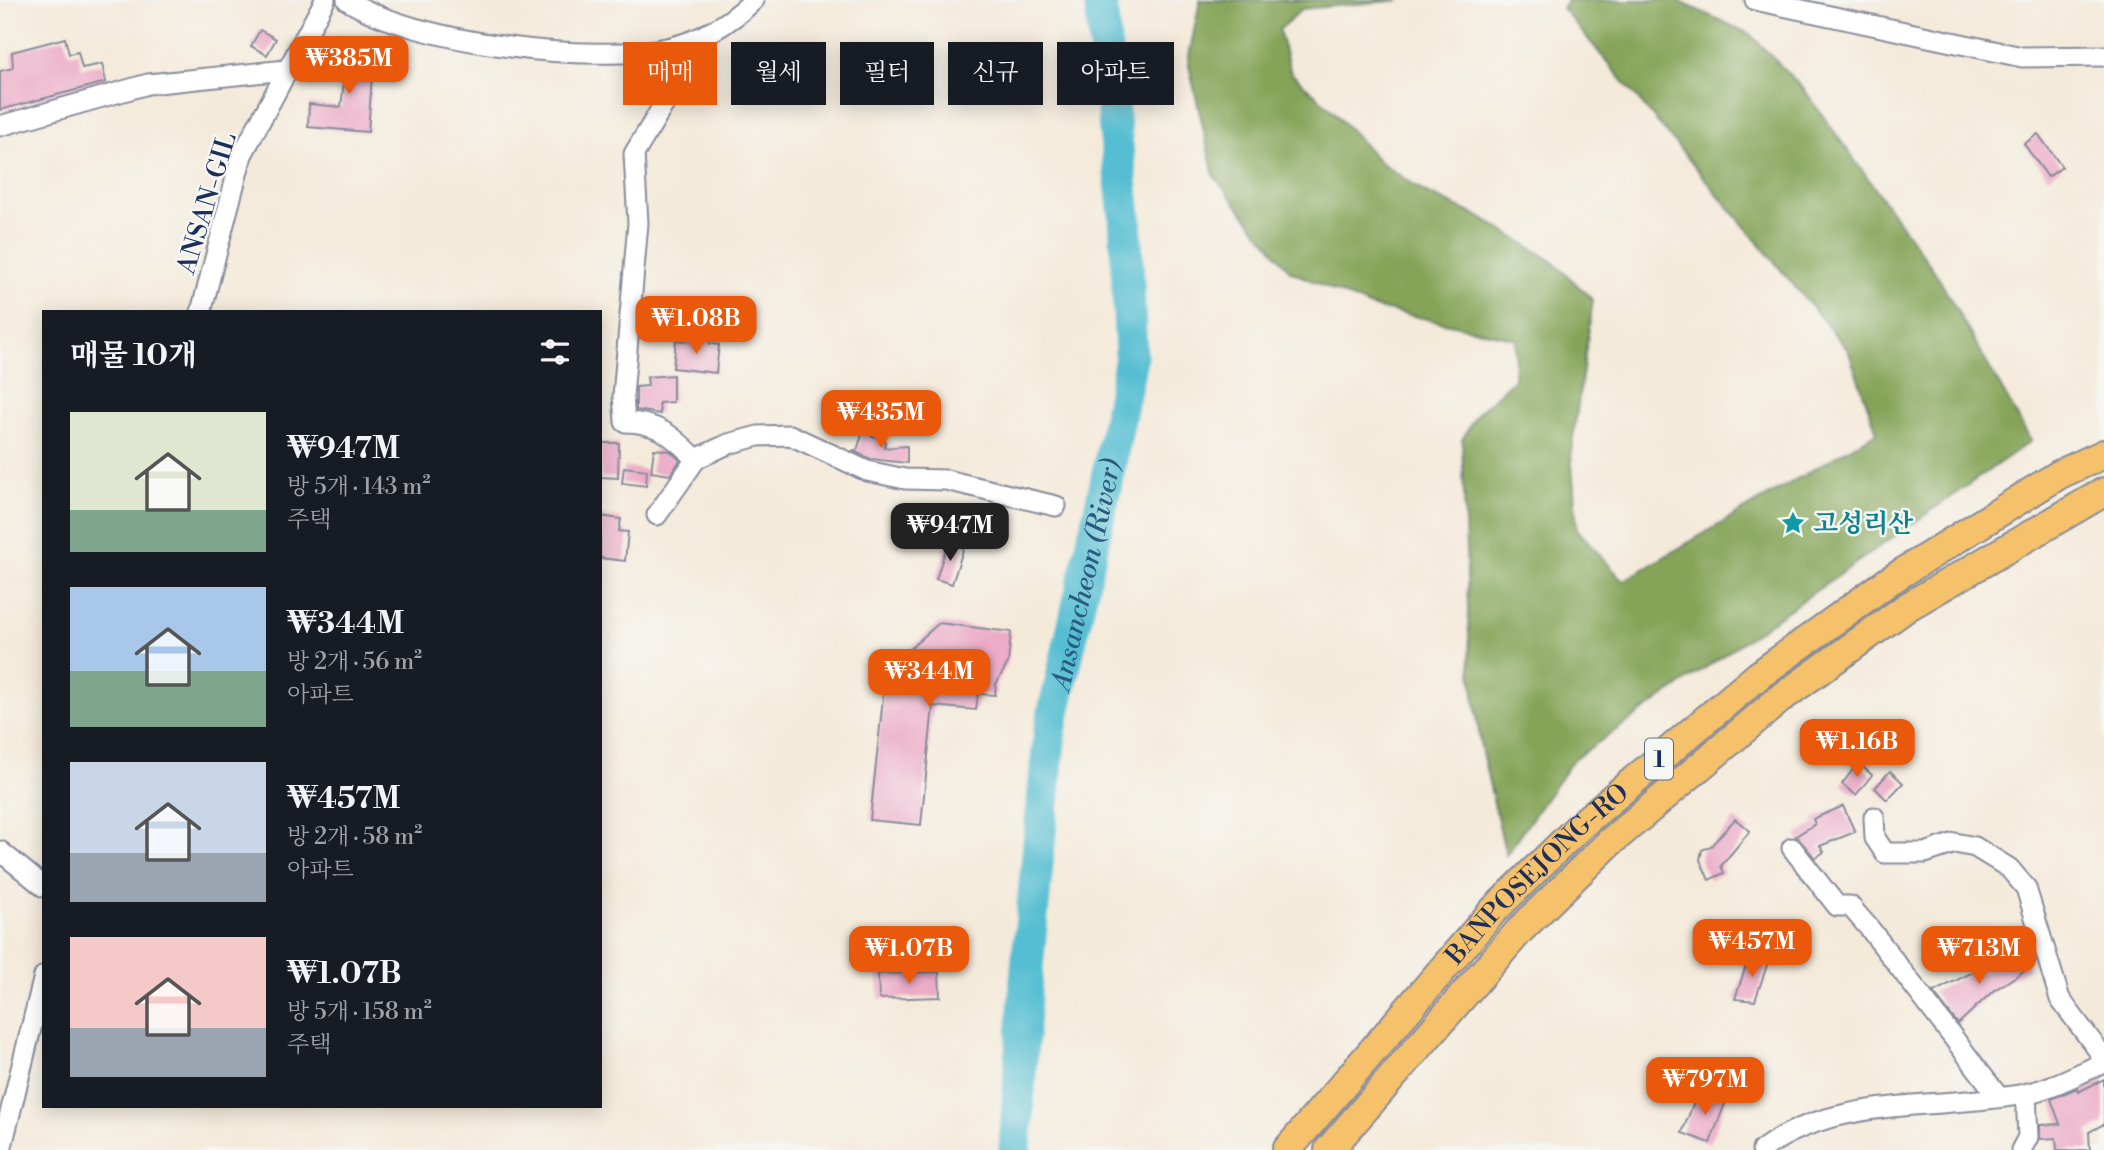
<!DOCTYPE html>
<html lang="ko">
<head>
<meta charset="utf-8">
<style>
  body { margin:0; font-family:"Libre Bodoni","Noto Serif KR",serif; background:#20242c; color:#f1f3f6; height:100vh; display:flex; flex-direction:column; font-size:26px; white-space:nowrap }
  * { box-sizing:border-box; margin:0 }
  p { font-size:23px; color:#9ea1a6 }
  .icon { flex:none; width:38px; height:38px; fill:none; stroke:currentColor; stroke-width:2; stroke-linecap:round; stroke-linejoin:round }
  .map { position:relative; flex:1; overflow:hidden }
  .panel { position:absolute; left:42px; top:310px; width:560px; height:798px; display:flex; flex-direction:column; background:#171b24; border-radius:0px; box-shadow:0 4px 18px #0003 }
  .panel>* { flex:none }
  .guide { position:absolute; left:623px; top:42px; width:665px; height:63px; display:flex; gap:14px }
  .price { position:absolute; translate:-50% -60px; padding:0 16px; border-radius:14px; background:#ea580c; color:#fff; font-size:23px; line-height:46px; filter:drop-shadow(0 2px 4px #0008) }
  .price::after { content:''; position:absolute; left:50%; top:42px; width:21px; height:16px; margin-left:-10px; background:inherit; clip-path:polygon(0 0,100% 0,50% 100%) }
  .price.on { background:#222; color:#fff }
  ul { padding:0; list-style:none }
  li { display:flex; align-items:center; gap:21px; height:175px; padding:0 28px }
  li span { display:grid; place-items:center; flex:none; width:196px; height:140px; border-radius:0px; color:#555 }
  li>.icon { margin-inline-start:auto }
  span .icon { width:84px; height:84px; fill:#fffc; stroke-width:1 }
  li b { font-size:30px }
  h2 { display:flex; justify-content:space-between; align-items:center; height:84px; padding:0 28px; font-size:30px }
  .pill { padding:0 24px; border-radius:0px; background:#171b24; box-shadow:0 4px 18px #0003; font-size:24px; line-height:63px }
  .pill.on { background:#ea580c; color:#fff }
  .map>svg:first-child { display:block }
  .forest { fill:#85a458; stroke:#506a5b; stroke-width:2 }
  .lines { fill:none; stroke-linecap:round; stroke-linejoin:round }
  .river { stroke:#55bed2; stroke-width:33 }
  .building { fill:#ecacc7 }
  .minor-casing { stroke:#888c9c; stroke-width:23 }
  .highway-casing { stroke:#888c9c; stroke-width:32 }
  .minor { stroke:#fff; stroke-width:19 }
  .highway { stroke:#f5c16b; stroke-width:28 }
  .labels { text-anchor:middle; stroke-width:5; stroke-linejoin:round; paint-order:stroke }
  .shield { fill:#f6f6f2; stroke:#5d6b8a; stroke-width:2 }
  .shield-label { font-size:24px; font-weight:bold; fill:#1b2f5e }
  .street-label { font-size:26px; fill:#1b2f5e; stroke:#f6f6f2 }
  .culture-label { font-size:26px; font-weight:bold; fill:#0d838f; stroke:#f6f6f2; text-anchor:start }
  .water-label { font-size:28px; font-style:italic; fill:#2c5a81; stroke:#f6f6f2 }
</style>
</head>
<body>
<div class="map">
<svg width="2104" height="1150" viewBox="0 0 2104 1150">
  <rect width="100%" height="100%" fill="#f6f6f2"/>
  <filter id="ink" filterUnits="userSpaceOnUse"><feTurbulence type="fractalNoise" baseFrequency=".0143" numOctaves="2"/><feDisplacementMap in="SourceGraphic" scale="14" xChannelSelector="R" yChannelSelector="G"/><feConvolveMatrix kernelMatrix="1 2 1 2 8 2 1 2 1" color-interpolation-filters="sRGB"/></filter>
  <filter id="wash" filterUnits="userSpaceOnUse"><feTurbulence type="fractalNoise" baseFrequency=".00686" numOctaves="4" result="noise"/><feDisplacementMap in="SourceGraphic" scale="28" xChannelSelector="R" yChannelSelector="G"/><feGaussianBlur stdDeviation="1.57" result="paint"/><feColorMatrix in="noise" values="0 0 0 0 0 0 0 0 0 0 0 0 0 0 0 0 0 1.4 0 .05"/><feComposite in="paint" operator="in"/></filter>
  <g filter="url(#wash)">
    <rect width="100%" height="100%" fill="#f4eada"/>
    <polygon class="forest" points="1200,0 1400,0 1302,9 1279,30 1291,73 1329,107 1379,161 1424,192 1482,218 1551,260 1593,300 1571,452 1577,529 1623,581 1877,432 1848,350 1562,8 1568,0 1676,0 1750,34 1805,91 1935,272 2031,441 1573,760 1506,855 1481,748 1470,663 1462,440 1476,415 1514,379 1516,339 1369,306 1290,271 1214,176 1188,61"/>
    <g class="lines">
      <path class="river" id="s1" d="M1015,1150L1026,978L1050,730L1105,488L1131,358L1125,216L1100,0"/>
    </g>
    <g id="blocks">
      <g class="building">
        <polygon points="260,30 276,39 267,55 251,46"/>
        <polygon points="65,38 69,54 78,52 82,68 102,64 106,82 0,110 0,71 13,68 12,52"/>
        <polygon points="348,46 374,48 368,132 308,127 309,104 341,107"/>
        <polygon points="2038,134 2062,167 2048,177 2024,144"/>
        <polygon points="695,338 711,340 710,344 719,345 716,373 673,368 676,340 695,342"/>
        <polygon points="673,375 673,402 659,403 660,414 636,410 636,387 648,386 647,377"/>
        <polygon points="863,432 886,441 884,448 907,446 907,463 871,459 853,451 857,450"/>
        <polygon points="600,443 619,443 618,478 601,477"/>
        <polygon points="654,449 670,451 680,460 670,475 651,472"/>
        <polygon points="624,467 647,470 646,486 622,483"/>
        <polygon points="600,516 621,519 619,531 628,532 625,561 600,558"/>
        <polygon points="948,542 964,547 952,584 936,579"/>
        <polygon points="939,623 1011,632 1008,663 996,684 995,695 978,694 976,710 933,706 921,825 870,820 886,670"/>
        <polygon points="1858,763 1872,775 1856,795 1842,784"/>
        <polygon points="1890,771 1903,783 1887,800 1875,788"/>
        <polygon points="1843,806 1855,832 1820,846 1824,852 1815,858 1796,836 1815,824 1813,819"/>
        <polygon points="1735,819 1750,831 1721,866 1724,873 1709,880 1700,860 1702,850 1711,846"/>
        <polygon points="2017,950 2029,968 1993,991 1958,1024 1933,992 1977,970 1979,974"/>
        <polygon points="1749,956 1768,962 1755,1001 1735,999"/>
        <polygon points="939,972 940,997 879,999 878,974"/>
        <polygon points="2104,1079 2104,1124 2089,1132 2090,1150 2057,1150 2056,1138 2040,1139 2040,1125 2060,1124 2051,1099 2077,1088 2078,1092"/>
        <polygon points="1713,1093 1727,1098 1710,1143 1682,1133 1697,1094 1711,1099"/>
      </g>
    </g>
  </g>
  <g filter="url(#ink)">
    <use href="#blocks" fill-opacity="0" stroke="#888c9c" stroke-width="2"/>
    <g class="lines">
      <g class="minor-casing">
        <g id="minor">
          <path d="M347,0C414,43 593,65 671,47C702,40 731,22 754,0"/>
          <polyline points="1755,0 2022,57 2104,56"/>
          <path d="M706,34L634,154L638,223L623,396L625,422C658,422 674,437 696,459L728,444L758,436L790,435L867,471L905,479L946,480L1056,506"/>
          <polyline points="0,126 148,84 286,70"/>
          <polyline points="201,312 242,155 325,0"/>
          <polyline points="657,515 696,459"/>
          <polyline points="1874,817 1875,838 1885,853 1925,853 1955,843 1975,847 2009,868 2026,888 2060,999 2104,1058"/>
          <polyline points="1792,848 1837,906 1850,906 1870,929 1998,1096"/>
          <polyline points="0,851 44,887"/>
          <polyline points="1,1150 44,976"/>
          <path d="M1762,1150C1834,1095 1940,1110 2024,1094C2051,1089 2079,1073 2104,1063"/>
          <polyline points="2021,1150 2028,1137 2026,1094"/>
        </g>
      </g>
      <g class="highway-casing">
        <g id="highway">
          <path id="s2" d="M1287,1150L1493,911L1582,824L1759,675L1889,581L2060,474L2104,454"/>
          <polyline points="1329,1150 1520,930 1609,843 1781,698 1907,607 2104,492"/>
        </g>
      </g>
      <use href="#minor" class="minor"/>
      <use href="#highway" class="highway"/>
    </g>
  </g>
  <defs>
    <g id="sight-bare" transform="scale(1.89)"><path d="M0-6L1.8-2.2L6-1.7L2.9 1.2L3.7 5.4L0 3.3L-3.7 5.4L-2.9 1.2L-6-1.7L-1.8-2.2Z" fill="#0f9aa8" stroke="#f6f6f2" stroke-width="2.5" paint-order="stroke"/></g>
  </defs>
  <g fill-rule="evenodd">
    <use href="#sight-bare" x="1793" y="523"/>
  </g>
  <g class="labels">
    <rect class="shield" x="1645" y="738.5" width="28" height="41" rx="5"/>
    <g class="shield-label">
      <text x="1659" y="767">1</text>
    </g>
    <g class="street-label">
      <text transform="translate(206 203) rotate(-73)" y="9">ANSAN-GIL</text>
      <text dy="9" stroke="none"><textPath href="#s2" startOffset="373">BANPOSEJONG-RO</textPath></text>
    </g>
    <g class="culture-label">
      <text x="1813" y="532">고성리산</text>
    </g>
    <g class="water-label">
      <text dy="10" stroke="none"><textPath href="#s1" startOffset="581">Ansancheon (River)</textPath></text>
    </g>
  </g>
</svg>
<b class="price" style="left:349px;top:96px">₩385M</b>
<b class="price" style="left:696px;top:356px">₩1.08B</b>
<b class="price" style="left:881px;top:450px">₩435M</b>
<b class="price on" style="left:950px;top:563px">₩947M</b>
<b class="price" style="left:929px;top:709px">₩344M</b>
<b class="price" style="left:1857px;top:779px">₩1.16B</b>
<b class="price" style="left:1752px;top:979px">₩457M</b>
<b class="price" style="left:909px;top:986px">₩1.07B</b>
<b class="price" style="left:1979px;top:986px">₩713M</b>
<b class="price" style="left:1705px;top:1117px">₩797M</b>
<div class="guide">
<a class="pill on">매매</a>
<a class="pill">월세</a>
<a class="pill">필터</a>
<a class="pill">신규</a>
<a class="pill">아파트</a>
</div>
<section class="panel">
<h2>매물 10개<svg class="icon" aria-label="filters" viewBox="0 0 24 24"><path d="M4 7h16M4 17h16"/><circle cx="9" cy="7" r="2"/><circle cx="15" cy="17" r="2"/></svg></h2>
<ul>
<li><span style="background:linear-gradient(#dfe7d0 70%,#7fa58c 0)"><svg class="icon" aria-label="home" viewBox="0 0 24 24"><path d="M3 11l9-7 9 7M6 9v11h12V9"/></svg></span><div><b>₩947M</b><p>방 5개 · 143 m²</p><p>주택</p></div></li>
<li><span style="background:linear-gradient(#a9c7e8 60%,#7fa58c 0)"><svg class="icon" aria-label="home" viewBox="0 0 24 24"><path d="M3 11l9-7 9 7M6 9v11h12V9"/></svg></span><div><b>₩344M</b><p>방 2개 · 56 m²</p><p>아파트</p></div></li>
<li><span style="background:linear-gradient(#c9d6e8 65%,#9aa5b1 0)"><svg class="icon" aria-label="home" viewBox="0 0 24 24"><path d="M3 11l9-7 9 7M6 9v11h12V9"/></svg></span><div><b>₩457M</b><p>방 2개 · 58 m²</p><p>아파트</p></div></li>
<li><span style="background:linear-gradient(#f6c9c9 65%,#9aa5b1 0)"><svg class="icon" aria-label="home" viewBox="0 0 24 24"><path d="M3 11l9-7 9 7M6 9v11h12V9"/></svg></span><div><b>₩1.07B</b><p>방 5개 · 158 m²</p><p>주택</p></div></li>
</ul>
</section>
</div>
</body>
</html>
